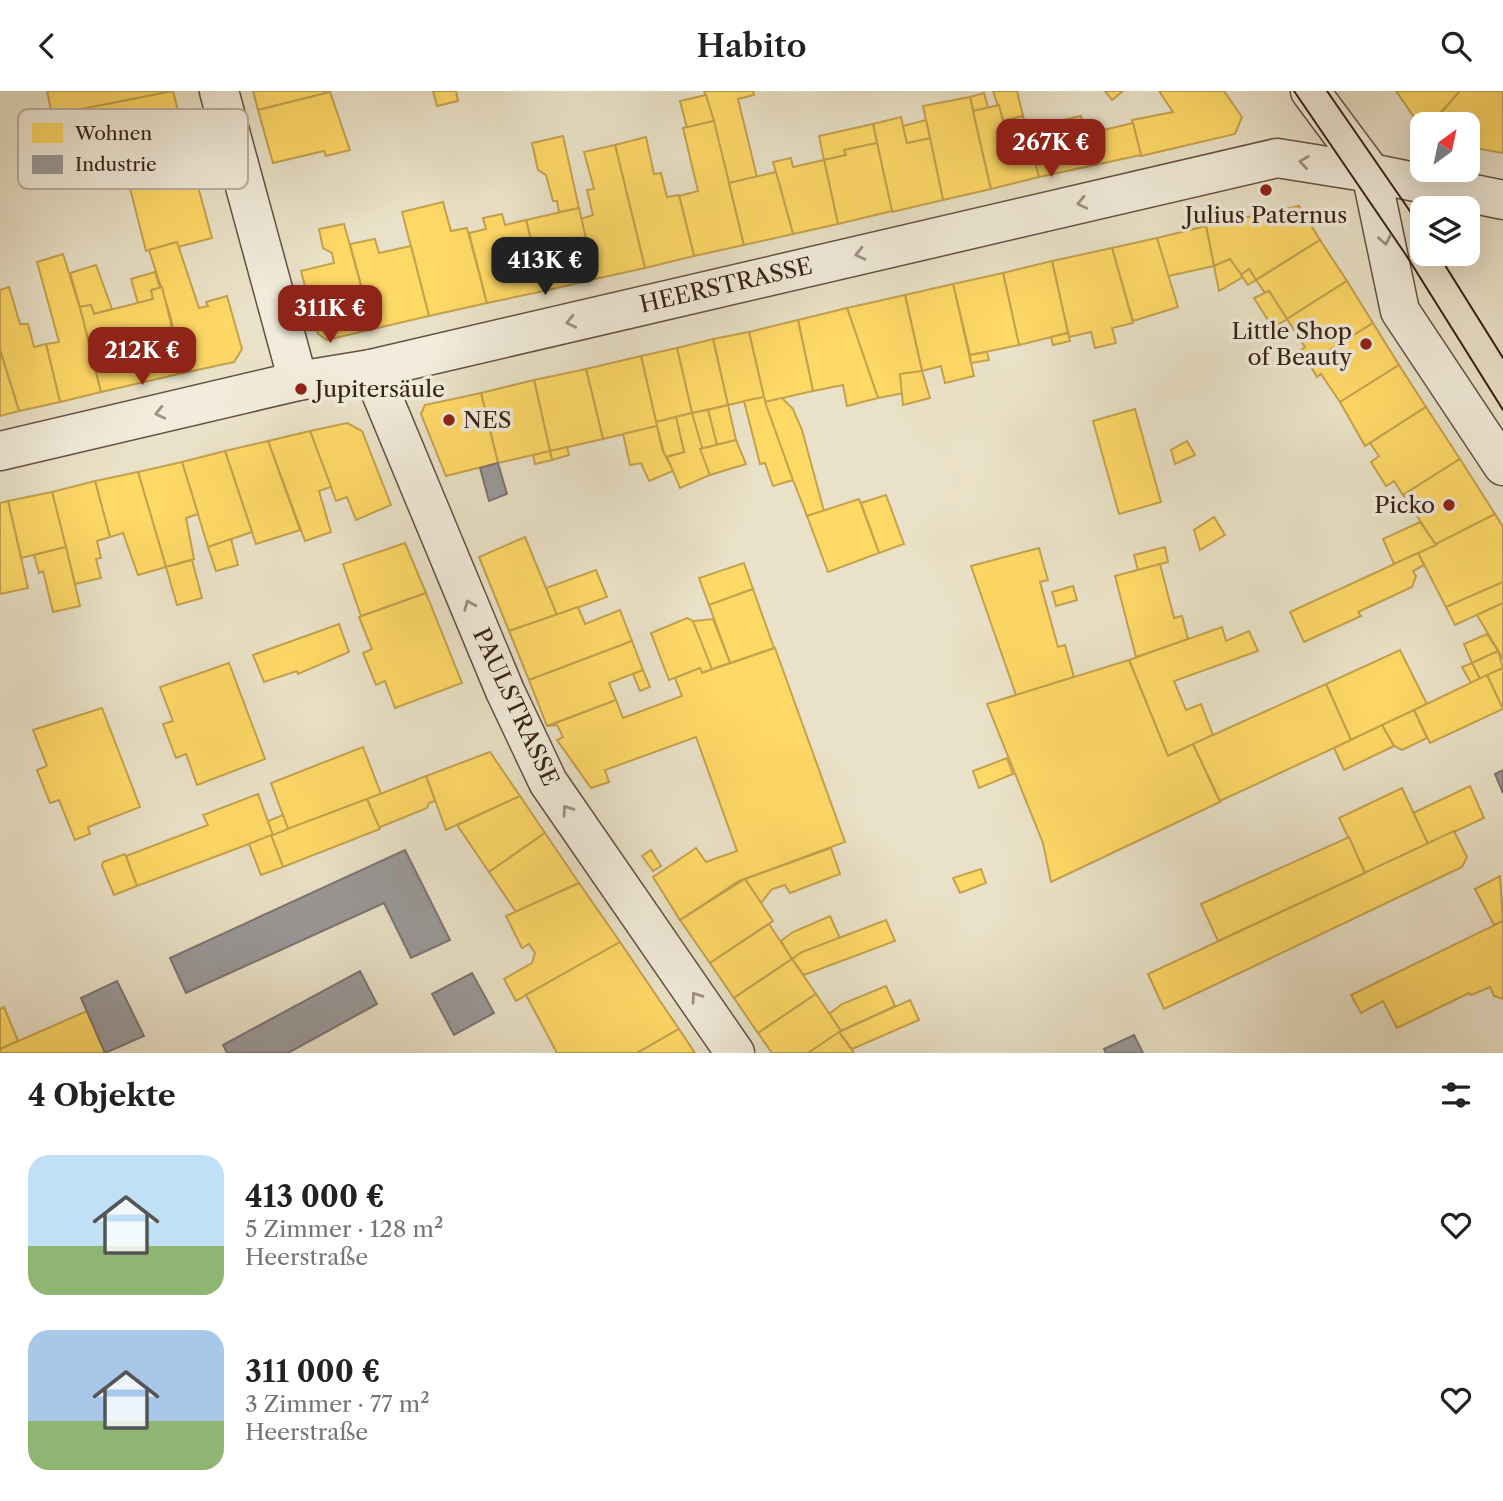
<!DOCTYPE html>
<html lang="de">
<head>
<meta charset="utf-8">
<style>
  body { margin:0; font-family:"Libre Caslon Text",serif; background:#f2f2f2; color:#222; height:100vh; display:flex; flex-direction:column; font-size:26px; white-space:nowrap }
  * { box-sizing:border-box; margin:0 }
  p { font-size:23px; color:#767676 }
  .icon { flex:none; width:38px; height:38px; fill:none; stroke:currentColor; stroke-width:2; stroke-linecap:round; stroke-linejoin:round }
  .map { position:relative; height:962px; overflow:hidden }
  .details { display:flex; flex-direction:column; background:#fff; flex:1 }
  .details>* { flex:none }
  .needle { width:46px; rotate:33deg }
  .controls { position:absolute; left:1410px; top:21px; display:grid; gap:14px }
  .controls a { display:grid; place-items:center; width:70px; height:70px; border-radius:14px; background:#fff; box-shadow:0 7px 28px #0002; font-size:35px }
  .price { position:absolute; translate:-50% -60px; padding:0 16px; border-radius:14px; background:#8f2418; color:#fff; font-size:23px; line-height:46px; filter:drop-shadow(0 2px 4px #0008) }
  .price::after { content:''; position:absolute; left:50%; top:42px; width:21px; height:16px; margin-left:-10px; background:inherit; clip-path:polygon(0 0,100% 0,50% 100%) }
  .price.selected { background:#222; color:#fff }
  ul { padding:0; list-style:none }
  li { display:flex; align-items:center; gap:21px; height:175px; padding:0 28px }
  li span { display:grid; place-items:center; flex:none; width:196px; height:140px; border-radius:21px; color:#555 }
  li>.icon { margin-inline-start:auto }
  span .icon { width:84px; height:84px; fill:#fffc; stroke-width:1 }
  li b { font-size:30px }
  h2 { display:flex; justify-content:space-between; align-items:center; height:84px; padding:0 28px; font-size:30px }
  header { display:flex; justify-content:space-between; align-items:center; height:91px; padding:0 28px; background:#fff; font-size:32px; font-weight:600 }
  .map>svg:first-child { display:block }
  .homes { fill:#ffd966; stroke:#c4a24e; stroke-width:2 }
  .industry { fill:#999; stroke:#7c7572; stroke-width:2 }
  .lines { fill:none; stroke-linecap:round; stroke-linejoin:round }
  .minor-casing { stroke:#655142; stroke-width:41 }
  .tertiary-casing { stroke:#655142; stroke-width:41 }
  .minor { stroke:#f1ecdb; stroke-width:38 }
  .tertiary { stroke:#f1ecdb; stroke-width:38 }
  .tram { stroke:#392116; stroke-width:2 }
  .oneway { stroke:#9e9182 }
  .poi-dot { fill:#8f2418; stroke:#f1ecdb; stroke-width:2.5 }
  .labels { text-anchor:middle; stroke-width:7; stroke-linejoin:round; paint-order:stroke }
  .poi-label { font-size:23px; fill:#392116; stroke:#f1ecdb; text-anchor:end }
  .street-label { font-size:23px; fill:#392116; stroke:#f1ecdb }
  .key { fill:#f1ecdb; stroke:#baafa0; stroke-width:2 }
  .key-label { font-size:19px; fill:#392116 }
</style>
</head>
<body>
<header><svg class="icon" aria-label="back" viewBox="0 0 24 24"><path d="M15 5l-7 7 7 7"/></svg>Habito<svg class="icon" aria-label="search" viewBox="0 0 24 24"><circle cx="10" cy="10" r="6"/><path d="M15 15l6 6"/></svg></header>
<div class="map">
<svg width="1503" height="962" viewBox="0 0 1503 962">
  <rect width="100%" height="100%" fill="#eae2c8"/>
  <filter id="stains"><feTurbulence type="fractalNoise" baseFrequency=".00286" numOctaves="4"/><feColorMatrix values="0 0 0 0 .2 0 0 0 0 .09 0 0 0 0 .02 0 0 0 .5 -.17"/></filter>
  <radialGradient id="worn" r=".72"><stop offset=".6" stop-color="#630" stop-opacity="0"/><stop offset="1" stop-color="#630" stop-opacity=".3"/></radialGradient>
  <g class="homes">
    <polygon points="47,0 173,0 52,24"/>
    <polygon points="173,0 184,44 110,61 105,32 98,33 92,48 52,56 46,25"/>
    <polygon points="253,0 326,0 327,2 258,19"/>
    <polygon points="433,0 456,0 458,10 437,15"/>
    <polygon points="704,0 753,0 754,4 738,8 757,86 729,92"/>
    <polygon points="993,0 1017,0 1023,25 1003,30"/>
    <polygon points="1105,0 1123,0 1112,9"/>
    <polygon points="1159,0 1224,0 1242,26 1235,43 1141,65 1132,29 1173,21"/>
    <polygon points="1396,0 1460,0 1431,33 1423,33 1423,39"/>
    <polygon points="1460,0 1503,0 1503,62 1468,56 1468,33 1431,33"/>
    <polygon points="330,1 350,59 326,65 324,60 273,72 258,19"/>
    <polygon points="984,2 988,17 973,20 970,6"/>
    <polygon points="706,4 714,30 687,37 680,10"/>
    <polygon points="970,6 991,98 943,109 923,15"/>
    <polygon points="999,14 1003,30 1023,25 1039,86 991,98 973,20"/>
    <polygon points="1081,25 1084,38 1091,42 1133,32 1141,64 1039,86 1027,37"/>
    <polygon points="901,26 907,52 930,47 943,109 892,121 873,33"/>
    <polygon points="926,29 930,47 907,52 903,35"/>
    <polygon points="714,30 744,154 694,165 679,105 698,100 683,37"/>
    <polygon points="873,33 877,52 844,59 846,64 824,69 819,45"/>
    <polygon points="184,44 212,147 178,156 177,151 146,160 120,58"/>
    <polygon points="563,45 579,117 559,121 557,110 553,110 546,84 538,79 532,52"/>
    <polygon points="646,46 654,83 661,82 667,106 679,104 694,165 645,177 615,54"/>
    <polygon points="877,52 892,120 838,133 824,69 846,64 844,59"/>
    <polygon points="615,54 645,177 595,188 581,128 593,124 587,99 594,98 584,61"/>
    <polygon points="791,67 793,76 824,69 838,133 793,143 773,71"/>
    <polygon points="776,81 793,143 744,154 729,92"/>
    <polygon points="443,111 451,140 467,137 487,212 429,225 402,121"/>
    <polygon points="1299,115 1320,149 1256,189 1249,178 1240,185 1230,168 1214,175 1206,135"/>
    <polygon points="579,117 595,188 544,200 526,129"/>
    <polygon points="502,123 505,134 526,129 544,200 487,212 469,142 486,138 483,127"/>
    <polygon points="344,133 373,238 327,249 318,243 301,180 334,172 332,162 323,157 319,138"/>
    <polygon points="1206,135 1214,175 1168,185 1157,147"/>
    <polygon points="1157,147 1178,216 1133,230 1112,157"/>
    <polygon points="375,148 379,162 411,155 429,225 373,238 350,153"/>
    <polygon points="1320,149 1347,190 1287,228 1269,200 1265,202 1256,189"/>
    <polygon points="177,151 199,217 208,215 206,211 227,205 242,258 234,271 183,282 170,224 149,159"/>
    <polygon points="1112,157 1133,232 1112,237 1116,252 1095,257 1091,241 1069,246 1052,170"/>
    <polygon points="63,163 88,243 101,301 60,311 46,253 59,251 37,171"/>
    <polygon points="1230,168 1243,186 1219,200 1214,175"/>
    <polygon points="1052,170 1068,242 1019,254 1003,182"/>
    <polygon points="96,174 112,218 94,223 91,214 80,216 70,182"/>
    <polygon points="1249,178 1256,189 1248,194 1241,184"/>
    <polygon points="155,181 160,197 151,199 153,208 138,212 131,188"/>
    <polygon points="1003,182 1019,254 970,264 953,193"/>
    <polygon points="1347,190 1373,232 1309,272 1301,259 1305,256 1287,228"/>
    <polygon points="953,193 974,285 945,292 941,275 922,280 905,204"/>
    <polygon points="9,196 20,233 28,233 34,256 46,253 60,311 19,320 0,259 0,199"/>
    <polygon points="162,196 183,282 101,301 80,216 91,214 94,223 153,208 151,199"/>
    <polygon points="1269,200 1287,228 1273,237 1254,207"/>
    <polygon points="905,204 922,280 900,283 904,302 878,307 847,217"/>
    <polygon points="847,217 878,307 847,315 843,294 813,300 798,229"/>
    <polygon points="798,229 813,300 765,311 749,241"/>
    <polygon points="1373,232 1399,274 1340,311 1321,283 1317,286 1309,272"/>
    <polygon points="749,241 764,306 728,314 713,248"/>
    <polygon points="1068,242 1070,250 1053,254 1051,246"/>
    <polygon points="713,248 728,314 692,322 677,257"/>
    <polygon points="677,257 692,322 656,331 641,265"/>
    <polygon points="0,259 19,320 0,325"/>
    <polygon points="987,261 989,269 971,272 970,264"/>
    <polygon points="641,265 657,335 603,348 586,278"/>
    <polygon points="1399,274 1426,316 1365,355 1340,311"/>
    <polygon points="586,278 603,348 550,360 534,289"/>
    <polygon points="922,280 930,307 903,314 900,283"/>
    <polygon points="534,289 550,360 498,372 481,302"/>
    <polygon points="481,302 498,372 446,385 421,323 425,314"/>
    <polygon points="764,306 793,389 773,395 765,372 760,373 744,310"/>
    <polygon points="782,307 793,318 802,339 824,420 807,425 793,389 765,311"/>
    <polygon points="728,314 736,349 717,354 708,319"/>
    <polygon points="1426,316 1460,368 1403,404 1394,390 1386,395 1371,371 1379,365 1370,352"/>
    <polygon points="1135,318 1161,411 1119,423 1093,330"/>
    <polygon points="708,319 717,354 700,358 692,322"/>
    <polygon points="692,322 710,384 680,397 667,366 684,361 676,326"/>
    <polygon points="676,326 684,361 665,366 656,331"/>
    <polygon points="347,332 362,340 391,414 356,429 347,406 336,410 310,340"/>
    <polygon points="657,335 662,358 673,380 649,390 641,372 630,374 623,343"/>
    <polygon points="310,340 331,396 319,400 331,441 305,450 268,350"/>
    <polygon points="736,349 746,373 710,384 700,358"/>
    <polygon points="268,350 300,439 256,453 225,360"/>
    <polygon points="1187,350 1195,364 1175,373 1171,359"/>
    <polygon points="567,356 569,364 552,369 550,360"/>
    <polygon points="225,360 252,441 208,456 182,371"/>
    <polygon points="550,360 552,369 535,373 533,364"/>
    <polygon points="1460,368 1495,423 1436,454 1403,404"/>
    <polygon points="182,371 198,423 186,427 194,468 166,476 138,381"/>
    <polygon points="138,381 166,476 138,484 123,442 110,446 95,390"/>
    <polygon points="95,390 110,446 97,450 101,467 96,468 101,487 75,493 52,401"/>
    <polygon points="52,401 66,456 21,467 8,410"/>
    <polygon points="886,404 904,453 879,462 861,412"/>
    <polygon points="859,408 879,462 828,481 807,425"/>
    <polygon points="8,410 28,497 0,503 0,412"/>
    <polygon points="1495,423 1503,436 1503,491 1446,516 1418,462"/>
    <polygon points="1214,426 1225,444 1200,459 1194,439"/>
    <polygon points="1420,431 1436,454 1394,473 1383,448"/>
    <polygon points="525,446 557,524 509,540 479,466"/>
    <polygon points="231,448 238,474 216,480 208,456"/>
    <polygon points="405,452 426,502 361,525 343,473"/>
    <polygon points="66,456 80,515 53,521 43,480 39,482 34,464"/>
    <polygon points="1165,456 1168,471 1138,479 1134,464"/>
    <polygon points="1039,457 1048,489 1040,491 1058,556 1065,554 1074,586 1016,604 971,475"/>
    <polygon points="1418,462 1424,474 1413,480 1416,485 1412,496 1358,521 1361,525 1304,551 1290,521"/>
    <polygon points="192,469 202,507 177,514 166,476"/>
    <polygon points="744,472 753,498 709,514 699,487"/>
    <polygon points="1160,473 1174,527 1182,525 1188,548 1136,566 1115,485"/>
    <polygon points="596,479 607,506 557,524 546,497"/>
    <polygon points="1503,491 1503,512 1455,534 1446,516"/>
    <polygon points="1073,495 1077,509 1056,515 1052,501"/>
    <polygon points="753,498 774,557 730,572 709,514"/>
    <polygon points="426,502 462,592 395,617 385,590 376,594 363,562 372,558 359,526"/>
    <polygon points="1503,512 1503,568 1477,524"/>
    <polygon points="578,516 585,533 620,519 632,550 529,589 509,540"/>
    <polygon points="687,527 693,530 712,578 702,582 700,577 669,589 651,542"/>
    <polygon points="713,528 730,572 712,578 693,530"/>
    <polygon points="339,533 349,561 298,583 297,580 264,591 253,564"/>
    <polygon points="1222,536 1226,550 1249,540 1258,560 1174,590 1186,619 1201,613 1213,644 1168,665 1129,569"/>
    <polygon points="1487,543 1498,560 1472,572 1464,553"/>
    <polygon points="632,550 643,579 609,592 616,609 547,635 529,589"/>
    <polygon points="775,557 845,751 739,790 680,829 653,786 696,757 706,771 737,760 696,646 605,679 609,691 591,697 557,649 563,646 557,634 548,635 616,609 623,627 682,605 675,587 700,577 702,582"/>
    <polygon points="1400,559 1427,613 1351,649 1326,593"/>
    <polygon points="1498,560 1503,577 1480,588 1472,572"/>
    <polygon points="1129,569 1168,665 1193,653 1220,711 1051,791 1043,752 987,613"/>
    <polygon points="229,572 265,668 197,694 186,663 176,667 163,633 173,630 160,596"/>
    <polygon points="1472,572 1480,588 1471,592 1462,576"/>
    <polygon points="1503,577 1503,618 1487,584"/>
    <polygon points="643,579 650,596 640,600 633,583"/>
    <polygon points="1487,584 1503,618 1430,652 1414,619"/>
    <polygon points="1326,593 1351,649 1220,710 1193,653"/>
    <polygon points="102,617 140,716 88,736 90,743 75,749 59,709 50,712 37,679 47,675 33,639"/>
    <polygon points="1414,619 1427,647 1402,659 1394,655 1382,634"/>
    <polygon points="1382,634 1394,655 1344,679 1334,657"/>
    <polygon points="363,656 381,703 288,738 271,692"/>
    <polygon points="490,661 520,705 446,739 426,685"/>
    <polygon points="1007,667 1013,683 979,697 973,680"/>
    <polygon points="426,685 435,710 429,712 427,717 378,737 367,708"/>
    <polygon points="1470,695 1484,727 1428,753 1413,722"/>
    <polygon points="1402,697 1428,753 1365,782 1339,727"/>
    <polygon points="258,703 273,744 137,795 126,765 208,734 203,724"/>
    <polygon points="520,705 545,742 489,781 457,734"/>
    <polygon points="367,708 380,738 283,776 271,744"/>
    <polygon points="283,724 288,738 273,744 268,730"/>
    <polygon points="1454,740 1467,766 1462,776 1164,918 1148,883"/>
    <polygon points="545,742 579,792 516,821 489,781"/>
    <polygon points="271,744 283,776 261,784 249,753"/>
    <polygon points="1349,746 1365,782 1218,850 1201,813"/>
    <polygon points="831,757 840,783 790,802 785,794 772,798 761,812 745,788"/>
    <polygon points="651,759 661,775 653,780 642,765"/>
    <polygon points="125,763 137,795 114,804 102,775 103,771"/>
    <polygon points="981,778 986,792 960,802 953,787"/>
    <polygon points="1500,785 1503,830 1494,834 1475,798"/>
    <polygon points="745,788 773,830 710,872 680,829"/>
    <polygon points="579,792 620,851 516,910 504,888 532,872 535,862 529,853 522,857 506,825"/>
    <polygon points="830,825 840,847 792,868 781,850 793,841"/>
    <polygon points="886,829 895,850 804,884 792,868 802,861"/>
    <polygon points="1503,830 1503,908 1494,905 1490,896 1471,904 1469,902 1397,937 1383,910 1361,922 1351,904"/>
    <polygon points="769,833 792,868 734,907 710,872"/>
    <polygon points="620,851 679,938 637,962 557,962 526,904"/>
    <polygon points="792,868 816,903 758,942 734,907"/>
    <polygon points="886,895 895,915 841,940 829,923 842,913"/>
    <polygon points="816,903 841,940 808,962 772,962 758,942"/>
    <polygon points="910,909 919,929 852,958 839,941"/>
    <polygon points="4,916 18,950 0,958 0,918"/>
    <polygon points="87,920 105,962 0,962 0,958"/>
    <polygon points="679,938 695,962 637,962"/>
    <polygon points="839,941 854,962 808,962"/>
  </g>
  <g class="industry">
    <polygon points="498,372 507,403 489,410 480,377"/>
    <polygon points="1503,679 1503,702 1495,683"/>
    <polygon points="405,759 450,849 411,867 384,812 186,902 170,867"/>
    <polygon points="360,880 377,913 288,962 227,962 223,954"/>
    <polygon points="472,882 494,922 454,944 432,903"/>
    <polygon points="117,890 144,945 105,962 81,907"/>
    <polygon points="1134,944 1143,962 1106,962 1104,958"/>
  </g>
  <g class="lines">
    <g class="minor-casing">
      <g id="minor">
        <polyline points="219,0 298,290"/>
        <polyline points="371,278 505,600 548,691 735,962"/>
        <polyline points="0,360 298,290 371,278 1277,67 1371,82"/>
      </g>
    </g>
    <g class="tertiary-casing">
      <g id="tertiary">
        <polyline points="1310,0 1371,82 1400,220 1503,375"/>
        <polyline points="1371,82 1503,109"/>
      </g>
    </g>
    <use href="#minor" class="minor"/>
    <use href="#tertiary" class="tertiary"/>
    <g class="tram">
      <polyline points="1294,0 1406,164 1503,319"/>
      <polyline points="1327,0 1423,139"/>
      <polyline points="1438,163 1503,267"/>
    </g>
  </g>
  <defs><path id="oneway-chevron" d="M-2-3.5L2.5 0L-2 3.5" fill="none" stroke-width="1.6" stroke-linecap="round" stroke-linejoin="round" transform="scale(1.75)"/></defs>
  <g class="oneway">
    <use href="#oneway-chevron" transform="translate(1304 71) rotate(-172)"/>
    <use href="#oneway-chevron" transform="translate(1082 112) rotate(167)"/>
    <use href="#oneway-chevron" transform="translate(1385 149) rotate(79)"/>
    <use href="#oneway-chevron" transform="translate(860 163) rotate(167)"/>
    <use href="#oneway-chevron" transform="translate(571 231) rotate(167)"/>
    <use href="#oneway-chevron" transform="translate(160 322) rotate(167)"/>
    <use href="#oneway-chevron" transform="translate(469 514) rotate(-113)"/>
    <use href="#oneway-chevron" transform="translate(567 719) rotate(-125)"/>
    <use href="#oneway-chevron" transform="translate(696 906) rotate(-125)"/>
  </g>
  <g class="poi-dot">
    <circle cx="1266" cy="99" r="7"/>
    <circle cx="1366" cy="253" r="7"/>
    <circle cx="301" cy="298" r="7"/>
    <circle cx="449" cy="329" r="7"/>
    <circle cx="1449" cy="414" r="7"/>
  </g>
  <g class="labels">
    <g class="poi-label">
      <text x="1266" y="132" text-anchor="middle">Julius Paternus</text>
      <text x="1352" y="248">Little Shop<tspan x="1352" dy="26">of Beauty</tspan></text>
      <text x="315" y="306" text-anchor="start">Jupitersäule</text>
      <text x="463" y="337" text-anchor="start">NES</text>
      <text x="1435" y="422">Picko</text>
    </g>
    <g class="street-label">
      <text transform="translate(726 194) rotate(-13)" y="8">HEERSTRASSE</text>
      <text transform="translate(516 616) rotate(65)" y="8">PAULSTRASSE</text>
    </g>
  </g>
  <rect x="18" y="18" width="230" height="80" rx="10" class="key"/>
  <rect x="32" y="32" width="31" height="20" fill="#ffd966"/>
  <rect x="32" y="64" width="31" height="19" fill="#999"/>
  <g class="key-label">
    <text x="75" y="49">Wohnen</text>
    <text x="75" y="80">Industrie</text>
  </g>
  <rect width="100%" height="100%" filter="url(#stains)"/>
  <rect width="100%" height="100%" fill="url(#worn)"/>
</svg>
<div class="controls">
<a><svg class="needle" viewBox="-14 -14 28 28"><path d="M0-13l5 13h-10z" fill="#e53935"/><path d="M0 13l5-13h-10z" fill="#767676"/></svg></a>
<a><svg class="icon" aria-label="layers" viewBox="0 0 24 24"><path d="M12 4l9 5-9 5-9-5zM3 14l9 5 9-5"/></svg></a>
</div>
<b class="price" style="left:1051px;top:88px">267K €</b>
<b class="price selected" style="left:545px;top:206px">413K €</b>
<b class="price" style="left:330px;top:254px">311K €</b>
<b class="price" style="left:142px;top:296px">212K €</b>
</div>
<section class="details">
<h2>4 Objekte<svg class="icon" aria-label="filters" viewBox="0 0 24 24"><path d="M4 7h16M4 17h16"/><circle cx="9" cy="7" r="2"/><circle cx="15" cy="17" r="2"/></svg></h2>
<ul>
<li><span style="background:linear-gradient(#bfe0f5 65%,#8fb573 0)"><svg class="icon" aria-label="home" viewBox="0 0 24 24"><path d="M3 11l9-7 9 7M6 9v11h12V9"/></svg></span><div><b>413 000 €</b><p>5 Zimmer · 128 m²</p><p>Heerstraße</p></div><svg class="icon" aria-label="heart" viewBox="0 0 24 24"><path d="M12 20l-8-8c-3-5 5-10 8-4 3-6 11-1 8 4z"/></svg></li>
<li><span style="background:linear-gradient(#a9c7e8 65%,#8fb573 0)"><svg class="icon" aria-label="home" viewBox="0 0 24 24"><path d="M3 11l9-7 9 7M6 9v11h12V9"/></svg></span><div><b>311 000 €</b><p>3 Zimmer · 77 m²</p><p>Heerstraße</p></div><svg class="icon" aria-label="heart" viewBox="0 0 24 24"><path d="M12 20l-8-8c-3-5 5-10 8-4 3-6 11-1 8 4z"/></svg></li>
</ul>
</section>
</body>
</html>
